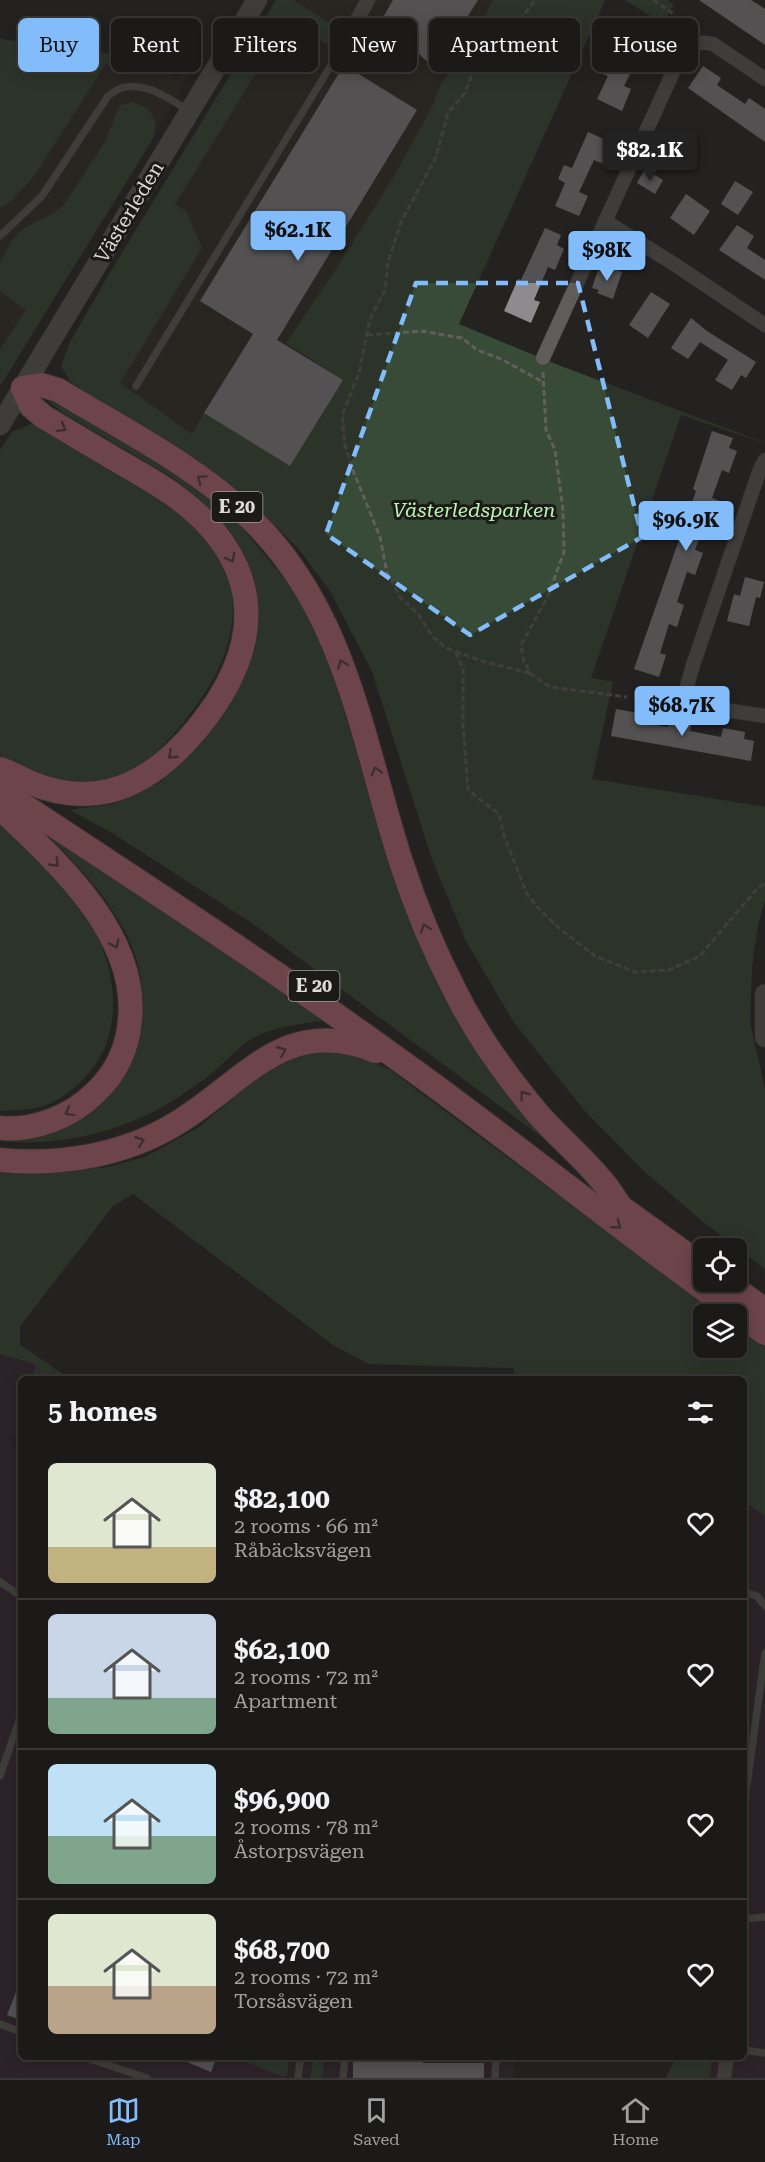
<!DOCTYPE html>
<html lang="en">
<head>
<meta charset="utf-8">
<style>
  body { margin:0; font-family:"Roboto Serif",serif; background:#252321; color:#f1f3f6; height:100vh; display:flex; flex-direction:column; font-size:22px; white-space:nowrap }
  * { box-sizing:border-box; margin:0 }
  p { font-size:20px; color:#a0a1a2 }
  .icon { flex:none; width:33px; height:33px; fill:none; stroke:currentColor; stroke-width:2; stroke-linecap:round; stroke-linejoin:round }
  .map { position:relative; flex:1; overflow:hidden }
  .drawer { position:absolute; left:18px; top:1376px; width:729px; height:684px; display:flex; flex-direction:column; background:#1c1a18; border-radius:9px; box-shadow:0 3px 15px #0003,0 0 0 2px #3a3837 }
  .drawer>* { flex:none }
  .hud { position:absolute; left:18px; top:18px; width:729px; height:54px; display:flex; gap:12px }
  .tools { position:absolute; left:693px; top:1238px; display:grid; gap:12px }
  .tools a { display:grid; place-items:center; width:54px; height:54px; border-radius:9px; background:#1c1a18; box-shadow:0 3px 15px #0003,0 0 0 2px #3a3837; font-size:30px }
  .price { position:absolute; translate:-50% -51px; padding:0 14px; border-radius:6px; background:#83bcfb; color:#111; font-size:20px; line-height:39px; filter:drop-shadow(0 2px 3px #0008) }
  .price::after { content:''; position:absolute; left:50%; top:36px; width:18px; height:14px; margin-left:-9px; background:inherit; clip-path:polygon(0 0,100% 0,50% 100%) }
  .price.on { background:#222; color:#fff }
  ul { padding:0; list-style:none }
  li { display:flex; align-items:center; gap:18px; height:150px; padding:0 30px }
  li+li { border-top:2px solid #3a3837 }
  li span { display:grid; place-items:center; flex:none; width:168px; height:120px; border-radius:9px; color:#555 }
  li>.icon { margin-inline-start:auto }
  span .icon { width:72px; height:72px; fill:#fffc; stroke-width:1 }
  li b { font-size:26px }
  h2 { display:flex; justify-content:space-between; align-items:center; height:72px; padding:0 30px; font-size:26px }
  .tag { padding:0 21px; border-radius:9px; background:#1c1a18; box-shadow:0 3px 15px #0003,0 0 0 2px #3a3837; font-size:21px; line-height:54px }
  .tag.on { background:#83bcfb; color:#111 }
  .dock { display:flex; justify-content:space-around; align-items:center; height:84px; border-top:2px solid #3a3837; background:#1c1a18; font-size:16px; color:#a0a1a2 }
  .dock a { display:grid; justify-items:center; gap:3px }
  .dock .on { color:#83bcfb }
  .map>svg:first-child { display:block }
  .built { fill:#2f2a22 }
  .industrial { fill:#352531 }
  .green { fill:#374b36 }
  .building { fill:#8d8b8e }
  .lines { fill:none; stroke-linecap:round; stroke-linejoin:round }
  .lane-casing { stroke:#3f3e3b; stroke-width:8 }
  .street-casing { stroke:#3f3e3b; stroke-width:15 }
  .secondary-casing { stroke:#3f3e3b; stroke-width:21 }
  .highway-casing { stroke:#3f3e3b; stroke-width:26 }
  .path { stroke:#615f5d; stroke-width:3; stroke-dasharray:6 3; stroke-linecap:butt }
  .lane { stroke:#5f5d5a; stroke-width:7 }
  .street { stroke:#5f5d5a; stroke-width:14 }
  .secondary { stroke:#5f5d5a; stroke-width:20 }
  .highway { stroke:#c46e7d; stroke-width:24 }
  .oneway { stroke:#5f3c40 }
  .marked { fill:none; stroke:#83bcfb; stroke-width:4.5; stroke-dasharray:12 8; stroke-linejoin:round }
  .labels { text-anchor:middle; stroke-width:6; stroke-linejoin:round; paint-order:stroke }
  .shield { fill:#1c1a17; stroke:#a2a09e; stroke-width:1.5 }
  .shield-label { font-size:18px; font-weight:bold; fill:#dbdad8 }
  .street-label { font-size:20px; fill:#dbdad8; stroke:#1c1a17 }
  .park-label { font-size:20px; font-style:italic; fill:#bbf4b7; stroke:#1c1a17 }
</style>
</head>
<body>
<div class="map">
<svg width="765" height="2078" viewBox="0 0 765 2078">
  <rect width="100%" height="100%" fill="#252320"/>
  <g class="built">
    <polygon points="276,0 493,0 463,56 442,82 432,107 394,176 338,266 286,343 343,380 290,466 204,414 192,434 119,383 202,248 158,196"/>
    <polygon points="126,56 137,58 165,74 177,77 189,73 151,142 0,386 0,208 11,201 105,65 115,59"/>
  </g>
  <g class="industrial">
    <polygon points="0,1354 36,1364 32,1378 21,1378 21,1416 13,1444 21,1447 21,2056 514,2056 515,2078 0,2078"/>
    <polygon points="744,1501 765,1516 765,2078 710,2078 712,2057 744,2056"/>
  </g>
  <g class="green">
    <polygon points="276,0 293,0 338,28 328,45 288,21 175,204 186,211 202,248 120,383 192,434 204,413 290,466 343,380 286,343 338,266 394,176 432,107 442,82 463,56 493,0 605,0 459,324 553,363 765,443 681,415 591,678 613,682 592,779 765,807 765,900 758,924 752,967 750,1022 765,1090 765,1269 701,1220 644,1171 585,1111 513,1021 466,941 432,859 372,671 330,591 298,548 258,509 217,475 90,396 70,381 61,366 70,342 108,276"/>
    <polygon points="625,0 667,0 674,5 662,23"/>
    <polygon points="0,39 126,56 115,59 105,65 34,176 11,201 0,208"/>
    <path d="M133,102C154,110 161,120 151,142L0,386V350L26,310L0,291V262L13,240L19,232L35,222L51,215L63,206L105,142L120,105Z"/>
    <polygon points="47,395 180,475 234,518 299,597 324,650 344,711 392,875 414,931 562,1152 252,923 114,834 70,810 113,804 161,782 217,717 238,683 243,554 228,529 208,506 175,479 62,412 45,398"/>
    <path d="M34,423C63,440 91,457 120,475C138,486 166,499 182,513C193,523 206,538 215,550C254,611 223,675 182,724C157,754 131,779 89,784C61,788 23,769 0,755V450L12,432Z"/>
    <path d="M26,814L322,1021C300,1024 276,1026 255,1037C239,1045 227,1061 213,1072C200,1083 186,1092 172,1101C122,1132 59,1147 0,1141V1133L63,1123C82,1097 101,1071 120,1045C126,1036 137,1026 141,1016C143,1011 142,1003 142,998C146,928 72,858 26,814Z"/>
    <path d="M0,820C31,852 68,884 90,923C120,974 126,1043 77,1085C67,1094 56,1102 43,1106C29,1110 16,1110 2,1111H0Z"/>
    <polygon points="333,1050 364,1059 390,1070 717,1314 704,1314 704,1347 736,1347 737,1327 765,1347 765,1516 744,1501 744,1378 514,1378 514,1368 369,1364 333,1345 133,1194 113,1206 20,1326 20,1345 69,1378 32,1378 36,1364 0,1354 0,1169 104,1168 145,1157 199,1127 254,1081 280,1063 308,1053"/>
    <polygon points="240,2057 289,2057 287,2075 284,2077 239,2059"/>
    <polygon points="314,2057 325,2057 322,2078 310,2078"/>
    <polygon points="676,2057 712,2057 710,2078 666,2078"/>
  </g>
  <g class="building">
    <polygon points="393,0 478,0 435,69 382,19"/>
    <polygon points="699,0 751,0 765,9 765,45"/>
    <polygon points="629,31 653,42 643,63 637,60 624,86 631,89 622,111 597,99 608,76 603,74 606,66 609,59 615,62"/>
    <polygon points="344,65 417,110 277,340 343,380 290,466 204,413 253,334 200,301"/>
    <polygon points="703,66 721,78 717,85 745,104 749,98 765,109 765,142 688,88"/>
    <polygon points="588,132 613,143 603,164 594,160 579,192 588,196 579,216 555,206 565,183 558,179 564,165 572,168"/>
    <polygon points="645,169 663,180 655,194 637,183"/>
    <polygon points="735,181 753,192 738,215 721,204"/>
    <polygon points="686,194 710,211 694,235 670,218"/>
    <polygon points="737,225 754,236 747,248 765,260 765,280 719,250"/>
    <polygon points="545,228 561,235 557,245 564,249 555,270 548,267 534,300 540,302 531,323 504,311 518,279 521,280"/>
    <polygon points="606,266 622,272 613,299 597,293 599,290 592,288 598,270 604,273"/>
    <polygon points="651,292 670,304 648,338 629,325"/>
    <polygon points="691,318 707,331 756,362 746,378 741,375 732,390 715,380 728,360 700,342 688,359 671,348"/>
    <polygon points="712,431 733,438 729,448 737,451 729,473 722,470 712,498 720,501 713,524 705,521 695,550 703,553 695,575 687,572 677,602 684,605 677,627 669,624 660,653 666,655 659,677 634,669 696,491 693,489"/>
    <polygon points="745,577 764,582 760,598 756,597 749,626 727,621 734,594 740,596"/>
    <polygon points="616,709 638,713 637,722 668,727 669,719 692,723 690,731 721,737 723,728 745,732 744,739 754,741 751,761 611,736"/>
    <polygon points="20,1982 21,1982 21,2020 7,2015"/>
    <polygon points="173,2056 217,2056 211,2072"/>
    <polygon points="353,2056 423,2056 423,2063 484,2063 484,2078 353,2078"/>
  </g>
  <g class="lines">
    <g class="lane-casing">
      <g id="lane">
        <path d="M0,236L42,196L108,96C113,92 119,88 125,87C148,83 169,99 188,110"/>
        <polyline points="136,386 339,52"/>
        <polyline points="0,1582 21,1596"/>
        <polyline points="744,1592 757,1596 765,1606"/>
        <polyline points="0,1776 21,1715"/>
        <polyline points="744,1806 765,1653"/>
        <polyline points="744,1919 765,1917"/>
        <polyline points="0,2024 21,2032"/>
        <polyline points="744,2050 765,2053"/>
        <polyline points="81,2056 147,2078"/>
        <polyline points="298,2078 301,2056"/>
        <polyline points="343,2078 345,2056"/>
        <polyline points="495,2078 496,2056"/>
      </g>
    </g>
    <g class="street-casing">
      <g id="street">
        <polyline points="339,52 368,0"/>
        <polyline points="605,221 674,264 765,325"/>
        <path d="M543,358L684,48C693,42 703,42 713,44L765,79"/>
        <polyline points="641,697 765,716"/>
        <polyline points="682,704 693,665 760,469 765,460"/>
        <polyline points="724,2078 727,2056"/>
      </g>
    </g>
    <g class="secondary-casing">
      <g id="secondary">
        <polyline points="0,425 257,0"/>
        <polyline points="765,994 765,1037"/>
      </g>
    </g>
    <g class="highway-casing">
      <g id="highway">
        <path d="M0,769C10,772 19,778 29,782C54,793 82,797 109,791C145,782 174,757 197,729C243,673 268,607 222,542C196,505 157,483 118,461C94,447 69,432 44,417L31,406L23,388L41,385L58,390C124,430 198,467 254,522C347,614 363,744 401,862C416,908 435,953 457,995C478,1037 508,1078 538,1114C558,1137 583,1157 602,1181C609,1188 614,1198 620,1206"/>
        <path d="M0,790C135,879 271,967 402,1062C525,1150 641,1247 765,1333"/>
        <path d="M0,808C57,862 138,934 130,1019C128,1048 116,1073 96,1092C71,1117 35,1131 0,1128"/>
        <path d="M0,1160C60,1166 125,1155 177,1123C245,1082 284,1014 376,1051"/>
        <polyline points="608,1198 704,1267"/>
        <polyline points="724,1281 765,1310"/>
      </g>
    </g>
    <g class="path">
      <polyline points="653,0 672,13 686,31"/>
      <polyline points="367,335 421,331 462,338 477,350 501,359 541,381"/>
      <polyline points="543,372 546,430 555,450 563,510 564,552 548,596 521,645 524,661 530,673 550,687 627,697"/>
      <polyline points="456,652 463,669 463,725 468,790 499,814 504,836 527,894 540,910 560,929 595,956 635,972 669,970 700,956 737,912 759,887 765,883"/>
      <polyline points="530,673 482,661 446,648 432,636 418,614 400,597 387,573 380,537 352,468 345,445 342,415 359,373 370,319 385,290 388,262 401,222 436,157 448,113 465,93 475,66 498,38 518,23 535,0"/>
    </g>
    <use href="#lane" class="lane"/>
    <use href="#street" class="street"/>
    <use href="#secondary" class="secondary"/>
    <use href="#highway" class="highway"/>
  </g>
  <defs><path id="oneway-chevron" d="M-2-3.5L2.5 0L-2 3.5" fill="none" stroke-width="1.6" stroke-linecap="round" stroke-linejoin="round" transform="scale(1.5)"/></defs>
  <g class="oneway">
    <use href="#oneway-chevron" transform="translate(62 428) rotate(30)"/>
    <use href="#oneway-chevron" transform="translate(201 479) rotate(-145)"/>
    <use href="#oneway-chevron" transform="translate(231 558) rotate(62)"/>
    <use href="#oneway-chevron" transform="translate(342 664) rotate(-110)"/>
    <use href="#oneway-chevron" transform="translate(172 755) rotate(137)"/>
    <use href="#oneway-chevron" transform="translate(376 771) rotate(-106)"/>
    <use href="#oneway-chevron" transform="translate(55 863) rotate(46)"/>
    <use href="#oneway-chevron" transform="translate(425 928) rotate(-111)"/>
    <use href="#oneway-chevron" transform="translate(115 944) rotate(65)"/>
    <use href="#oneway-chevron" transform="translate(282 1051) rotate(-22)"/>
    <use href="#oneway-chevron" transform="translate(524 1095) rotate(-127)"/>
    <use href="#oneway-chevron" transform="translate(69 1112) rotate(151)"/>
    <use href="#oneway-chevron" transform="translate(140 1141) rotate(-22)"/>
    <use href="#oneway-chevron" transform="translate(617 1225) rotate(38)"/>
  </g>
  <path d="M0 0H765V2078H0ZM416,283H578L642,537L470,635L326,534Z" fill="#252320" fill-opacity=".55" fill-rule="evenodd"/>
  <path class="marked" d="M416,283H578L642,537L470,635L326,534Z"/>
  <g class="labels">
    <g class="shield">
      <rect x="211.5" y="492" width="51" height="30" rx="4.5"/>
      <rect x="288.5" y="971" width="51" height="30" rx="4.5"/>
    </g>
    <g class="shield-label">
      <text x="237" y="513">E 20</text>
      <text x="314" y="992">E 20</text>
    </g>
    <g class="street-label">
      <text transform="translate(129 212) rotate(-59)" y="7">Västerleden</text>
    </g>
    <g class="park-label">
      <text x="474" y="517">Västerledsparken</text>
    </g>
  </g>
</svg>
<div class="tools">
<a><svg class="icon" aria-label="locate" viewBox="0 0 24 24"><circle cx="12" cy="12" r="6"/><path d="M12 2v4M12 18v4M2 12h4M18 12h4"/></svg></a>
<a><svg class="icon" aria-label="layers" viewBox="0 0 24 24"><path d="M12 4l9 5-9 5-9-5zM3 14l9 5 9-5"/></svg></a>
</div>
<b class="price on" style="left:650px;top:182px">$82.1K</b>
<b class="price" style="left:298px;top:262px">$62.1K</b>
<b class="price" style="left:607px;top:282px">$98K</b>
<b class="price" style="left:686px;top:552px">$96.9K</b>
<b class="price" style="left:682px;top:737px">$68.7K</b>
<div class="hud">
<a class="tag on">Buy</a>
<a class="tag">Rent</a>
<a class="tag">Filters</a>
<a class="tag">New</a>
<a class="tag">Apartment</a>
<a class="tag">House</a>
</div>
<section class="drawer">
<h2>5 homes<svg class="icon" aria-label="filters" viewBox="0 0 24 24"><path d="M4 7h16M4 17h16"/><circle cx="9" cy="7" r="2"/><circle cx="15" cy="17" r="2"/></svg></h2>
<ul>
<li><span style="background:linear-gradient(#dfe7d0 70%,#c2b280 0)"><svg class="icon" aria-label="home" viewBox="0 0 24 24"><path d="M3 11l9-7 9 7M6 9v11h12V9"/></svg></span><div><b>$82,100</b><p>2 rooms · 66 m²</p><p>Råbäcksvägen</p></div><svg class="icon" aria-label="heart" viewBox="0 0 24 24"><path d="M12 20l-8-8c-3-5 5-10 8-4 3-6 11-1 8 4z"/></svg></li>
<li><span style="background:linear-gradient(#c9d6e8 70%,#7fa58c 0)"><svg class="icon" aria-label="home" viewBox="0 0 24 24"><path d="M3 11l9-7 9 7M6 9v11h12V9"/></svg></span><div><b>$62,100</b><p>2 rooms · 72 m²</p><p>Apartment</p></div><svg class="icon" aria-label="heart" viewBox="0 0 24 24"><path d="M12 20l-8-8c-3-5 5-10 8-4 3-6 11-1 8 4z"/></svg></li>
<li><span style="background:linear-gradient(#bfe0f5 60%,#7fa58c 0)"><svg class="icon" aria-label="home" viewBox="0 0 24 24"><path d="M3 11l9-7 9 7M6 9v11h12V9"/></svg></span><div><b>$96,900</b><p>2 rooms · 78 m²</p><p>Åstorpsvägen</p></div><svg class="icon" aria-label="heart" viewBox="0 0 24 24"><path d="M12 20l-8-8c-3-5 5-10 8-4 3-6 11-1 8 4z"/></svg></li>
<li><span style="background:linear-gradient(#dfe7d0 60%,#b9a48a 0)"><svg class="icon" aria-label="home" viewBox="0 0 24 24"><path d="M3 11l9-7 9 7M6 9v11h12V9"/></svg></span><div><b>$68,700</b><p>2 rooms · 72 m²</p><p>Torsåsvägen</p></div><svg class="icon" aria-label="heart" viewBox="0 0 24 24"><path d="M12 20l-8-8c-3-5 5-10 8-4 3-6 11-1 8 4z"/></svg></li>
</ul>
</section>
</div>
<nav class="dock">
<a class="on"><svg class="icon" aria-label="map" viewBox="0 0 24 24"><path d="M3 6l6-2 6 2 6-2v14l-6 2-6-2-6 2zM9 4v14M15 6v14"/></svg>Map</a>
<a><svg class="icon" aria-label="saved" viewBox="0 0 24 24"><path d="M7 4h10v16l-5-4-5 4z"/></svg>Saved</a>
<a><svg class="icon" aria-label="home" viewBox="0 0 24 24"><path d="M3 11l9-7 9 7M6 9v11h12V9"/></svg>Home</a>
</nav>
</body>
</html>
